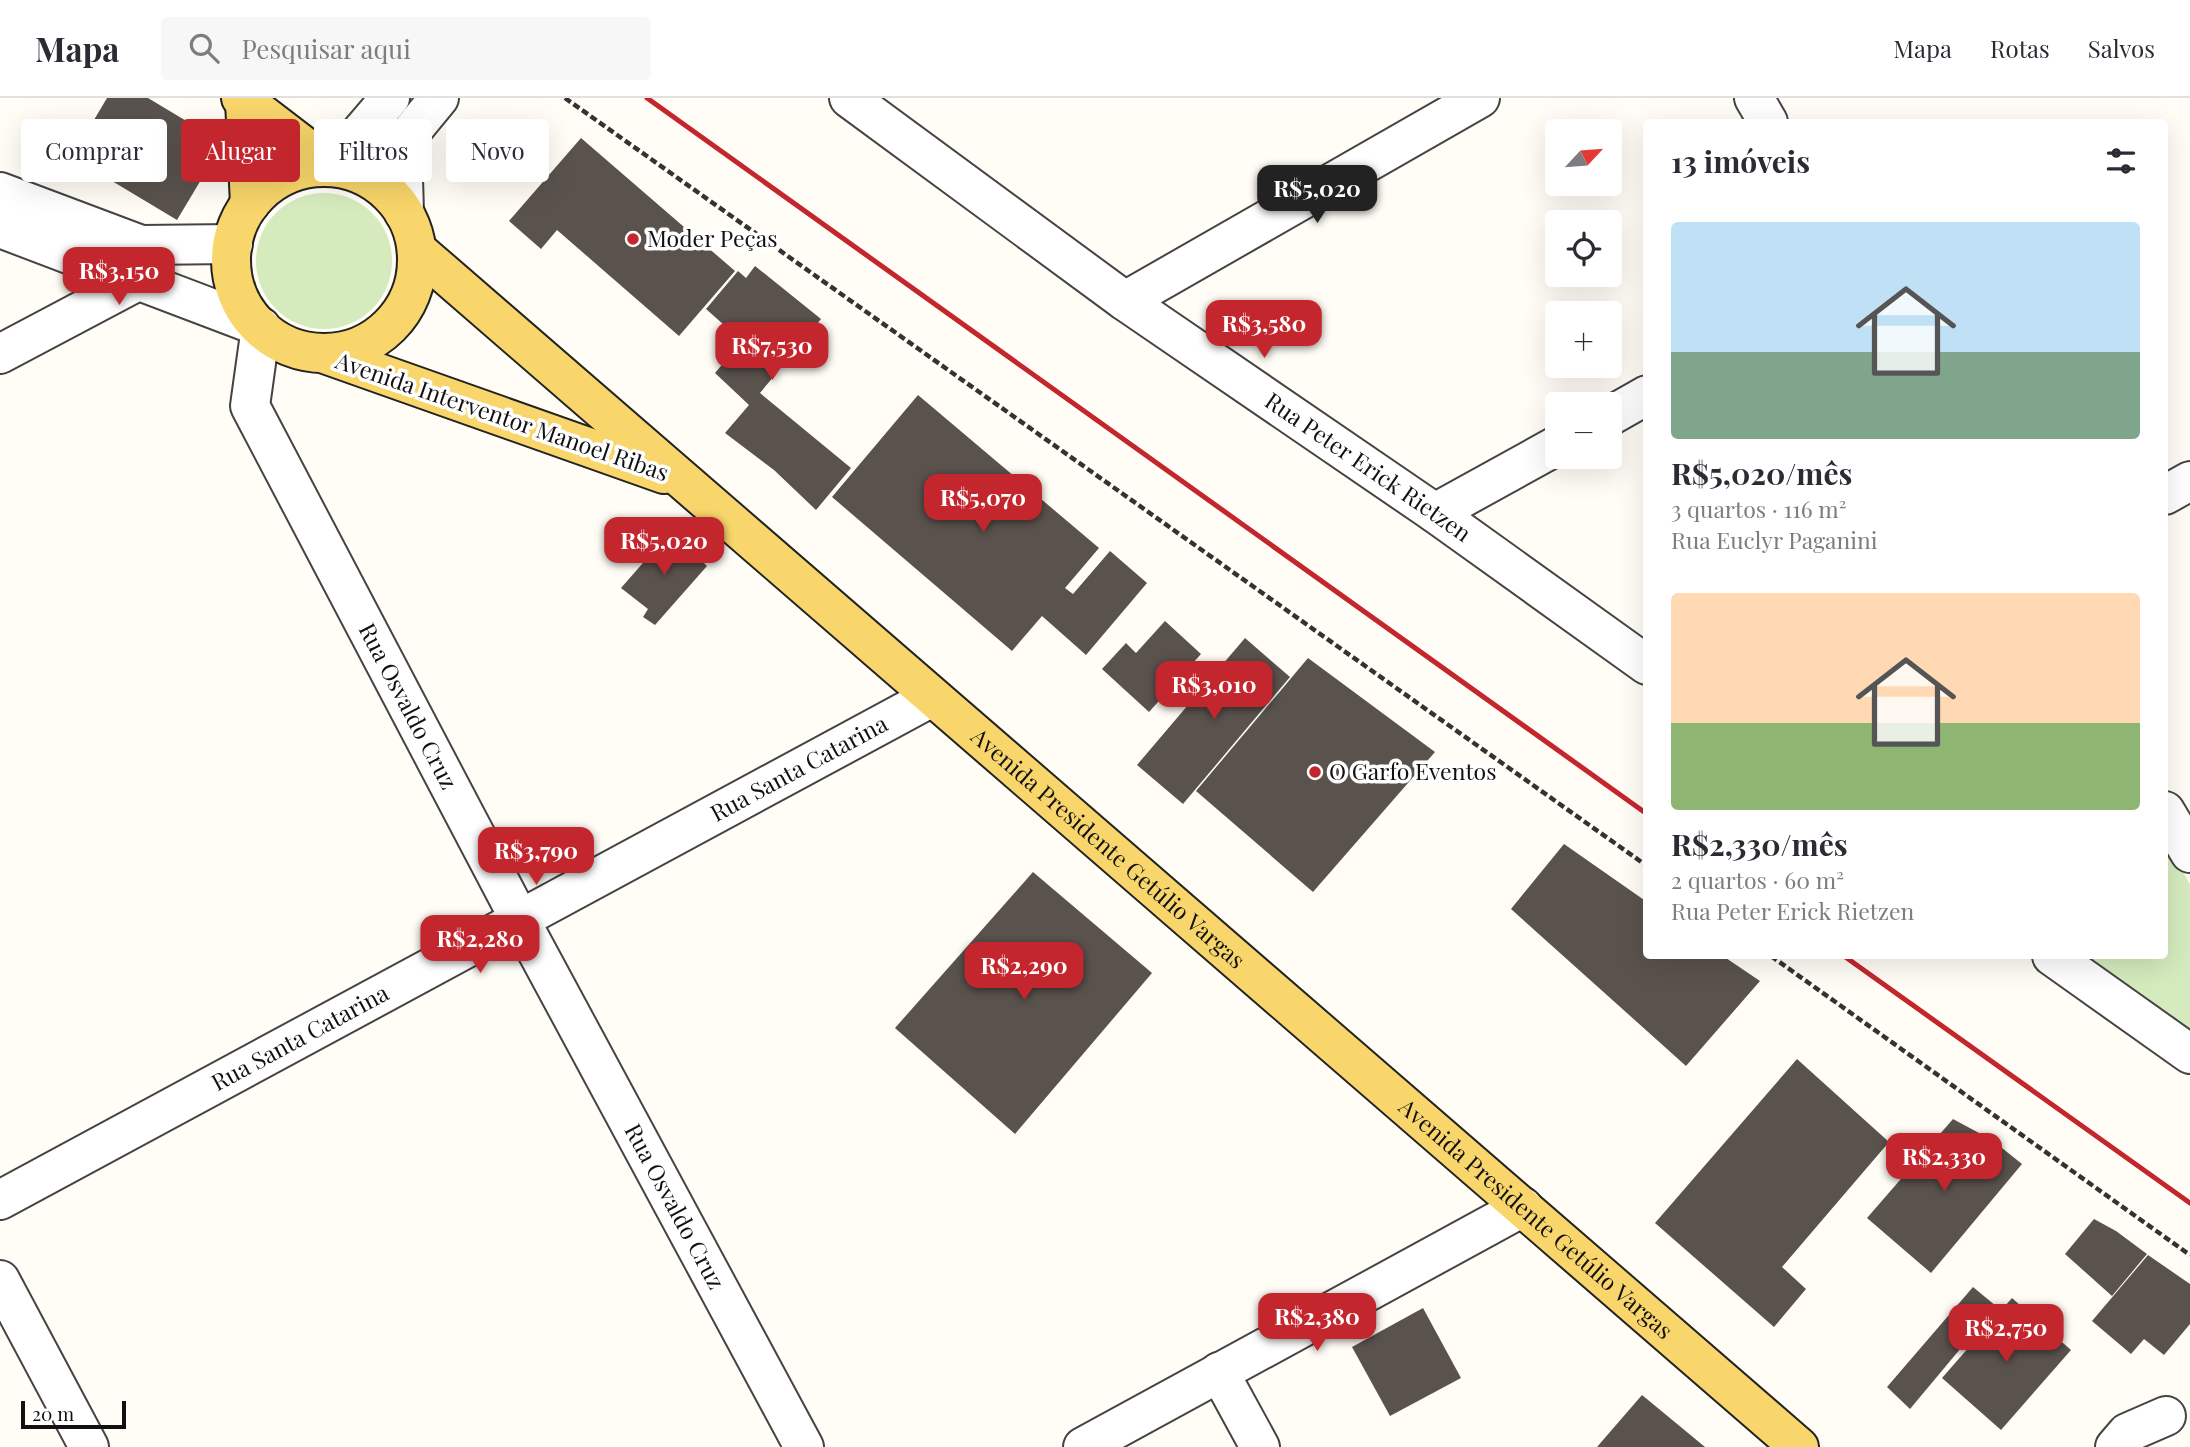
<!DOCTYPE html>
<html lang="pt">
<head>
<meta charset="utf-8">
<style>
  body { margin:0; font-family:"Playfair Display",serif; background:#f7f7f7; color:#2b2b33; height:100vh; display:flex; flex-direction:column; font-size:26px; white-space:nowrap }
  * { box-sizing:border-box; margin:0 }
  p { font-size:23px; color:#7c7c81 }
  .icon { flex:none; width:38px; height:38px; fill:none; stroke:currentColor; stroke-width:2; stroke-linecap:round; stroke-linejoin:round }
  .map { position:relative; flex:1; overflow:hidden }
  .panel { position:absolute; left:1643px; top:21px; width:525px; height:840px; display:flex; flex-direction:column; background:#fff; border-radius:7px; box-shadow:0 7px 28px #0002 }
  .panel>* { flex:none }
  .hud { position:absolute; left:21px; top:21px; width:665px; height:63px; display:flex; gap:14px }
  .needle { width:46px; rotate:64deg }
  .buttons { position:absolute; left:1545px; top:21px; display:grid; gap:14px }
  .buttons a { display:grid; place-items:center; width:77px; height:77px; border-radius:7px; background:#fff; box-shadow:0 7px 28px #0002; font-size:35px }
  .scale { position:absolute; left:21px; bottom:18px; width:105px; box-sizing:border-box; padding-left:7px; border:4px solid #111; border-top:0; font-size:19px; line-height:24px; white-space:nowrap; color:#111; -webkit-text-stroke:5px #fff; paint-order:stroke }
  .price { position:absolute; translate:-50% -60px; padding:0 16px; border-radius:14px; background:#c4262e; color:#fff; font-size:23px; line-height:46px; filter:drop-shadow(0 2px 4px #0008) }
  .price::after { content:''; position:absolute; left:50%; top:42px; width:21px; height:16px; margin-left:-10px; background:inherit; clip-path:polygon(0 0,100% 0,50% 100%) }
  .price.selected { background:#222; color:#fff }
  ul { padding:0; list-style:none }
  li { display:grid; align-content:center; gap:14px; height:371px; padding:0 28px }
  li span { display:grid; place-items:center; height:217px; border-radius:7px; color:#555 }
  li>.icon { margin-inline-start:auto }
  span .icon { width:126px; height:126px; fill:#fffc; stroke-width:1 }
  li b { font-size:30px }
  h2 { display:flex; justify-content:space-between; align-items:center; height:84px; padding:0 28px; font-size:30px }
  .tag { padding:0 24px; border-radius:7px; background:#fff; box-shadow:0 7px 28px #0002; font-size:24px; line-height:63px }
  .tag.selected { background:#c4262e; color:#fff }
  header { display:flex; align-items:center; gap:42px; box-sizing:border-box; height:98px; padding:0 35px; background:#fff; border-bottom:2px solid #e1e1e2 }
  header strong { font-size:33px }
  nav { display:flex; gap:38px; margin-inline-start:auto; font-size:24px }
  .search { width:490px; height:63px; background:#f7f7f7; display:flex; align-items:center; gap:18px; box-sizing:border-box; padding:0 24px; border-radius:7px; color:#7c7c81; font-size:26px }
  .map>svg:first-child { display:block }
  .green { fill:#d5ebbd }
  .building { fill:#5a524d }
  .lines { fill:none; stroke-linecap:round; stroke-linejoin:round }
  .minor-casing { stroke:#444; stroke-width:42 }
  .major-casing { stroke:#222; stroke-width:42 }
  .path { stroke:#333; stroke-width:4.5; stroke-dasharray:7 3.5; stroke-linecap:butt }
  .minor { stroke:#fff; stroke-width:38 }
  .major { stroke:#f9d66b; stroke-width:38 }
  .rail { stroke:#c4262e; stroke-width:5 }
  .poi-dot { fill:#c4262e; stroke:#fff; stroke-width:2.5 }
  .labels { text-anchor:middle; stroke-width:7; stroke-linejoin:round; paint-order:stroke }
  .poi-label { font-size:23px; fill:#111; stroke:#fff; text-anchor:start }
  .street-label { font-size:23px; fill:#111; stroke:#fff }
</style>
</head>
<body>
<header>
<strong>Mapa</strong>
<div class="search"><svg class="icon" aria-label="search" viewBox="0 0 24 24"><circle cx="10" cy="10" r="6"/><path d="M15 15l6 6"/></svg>Pesquisar aqui</div>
<nav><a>Mapa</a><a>Rotas</a><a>Salvos</a></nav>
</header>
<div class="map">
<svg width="2190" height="1349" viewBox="0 0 2190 1349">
  <rect width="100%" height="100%" fill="#fffdf5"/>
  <g class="green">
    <circle cx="324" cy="163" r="68"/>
    <polygon points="2165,743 2190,786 2190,937 2082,858 2165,858"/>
  </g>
  <g class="building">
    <polygon points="107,0 148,0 223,45 177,122 72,59"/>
    <polygon points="581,40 735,173 679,238 557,132 541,151 509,123"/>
    <polygon points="755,168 821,221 760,295 851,370 816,412 774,372 725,335 749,307 715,275 742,243 706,211 738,173 746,180"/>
    <polygon points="918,297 1099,450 1065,490 1073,496 1110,453 1147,485 1086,557 1042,518 1012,553 832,399"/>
    <polygon points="671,433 707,468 655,527 643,519 648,511 621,490"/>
    <polygon points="1165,523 1201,556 1149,614 1102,571 1126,545 1136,555"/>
    <polygon points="1245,540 1290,579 1183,706 1137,667"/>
    <polygon points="1308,560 1435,654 1313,794 1196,693"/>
    <polygon points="1564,746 1647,804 1647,858 1723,858 1760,883 1686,968 1511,811"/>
    <polygon points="1033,774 1152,875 1015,1036 895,930"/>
    <polygon points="1797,961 1889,1044 1782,1169 1806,1191 1774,1229 1655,1125"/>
    <polygon points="1953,1021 1992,1042 2022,1066 1931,1175 1867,1120"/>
    <polygon points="2094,1121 2116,1133 2147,1156 2112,1198 2065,1156"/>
    <polygon points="2148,1157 2190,1186 2190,1226 2164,1257 2144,1241 2131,1256 2092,1223"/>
    <polygon points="1973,1189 1996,1208 1910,1311 1887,1289"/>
    <polygon points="2012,1200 2071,1252 2001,1332 1942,1280"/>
    <polygon points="1423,1210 1461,1280 1390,1318 1352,1249"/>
    <polygon points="1642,1297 1705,1349 1597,1349"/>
  </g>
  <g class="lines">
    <g class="minor-casing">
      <g id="minor">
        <path id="s1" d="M849,0L1125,203L1435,415L1647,567"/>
        <polyline points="1754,0 1768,24"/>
        <polyline points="331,69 390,0"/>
        <polyline points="0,94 141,147 233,146"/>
        <polyline points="404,115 402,45 439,0"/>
        <path id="s2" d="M0,130L261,229L250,308L520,822L804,1349"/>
        <polyline points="1125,203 1480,0"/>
        <polyline points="0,256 136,184"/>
        <polyline points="1610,318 1647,297"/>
        <polyline points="2165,397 2190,383"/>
        <polyline points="1435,415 1558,347"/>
        <polyline points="2165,713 2190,755"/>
        <polyline points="2052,858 2190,956"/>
        <path id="s3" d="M0,1102L932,599"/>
        <polyline points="0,1182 89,1349"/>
        <polyline points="1219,1274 1260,1349"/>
        <polyline points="1083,1349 1523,1109"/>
        <polyline points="2115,1349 2127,1335 2166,1318"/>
      </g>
    </g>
    <g class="major-casing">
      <g id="major">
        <polyline points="241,0 331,69"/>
        <polyline points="245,3 250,106"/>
        <circle cx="324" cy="162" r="93"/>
        <path id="s4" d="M417,152L1799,1349"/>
        <polyline points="322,255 664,376"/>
      </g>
    </g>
    <g class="path">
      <polyline points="565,0 1647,768"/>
      <polyline points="1771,858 2190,1157"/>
    </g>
    <use href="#minor" class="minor"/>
    <use href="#major" class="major"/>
    <g class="rail">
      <polyline points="647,0 1647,716"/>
      <polyline points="1844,858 2190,1105"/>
    </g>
  </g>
  <g class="poi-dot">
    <circle cx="633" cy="141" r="7"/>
    <circle cx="1315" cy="674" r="7"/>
  </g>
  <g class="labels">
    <g class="poi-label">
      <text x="647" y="149">Moder Peças</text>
      <text x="1329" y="682">O Garfo Eventos</text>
    </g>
    <g class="street-label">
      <text transform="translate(502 319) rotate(19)" y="8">Avenida Interventor Manoel Ribas</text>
      <text dy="8" stroke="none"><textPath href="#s1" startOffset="637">Rua Peter Erick Rietzen</textPath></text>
      <text dy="8" stroke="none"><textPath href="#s2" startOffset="698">Rua Osvaldo Cruz</textPath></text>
      <text dy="8" stroke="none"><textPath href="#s3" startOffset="908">Rua Santa Catarina</textPath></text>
      <text dy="8" stroke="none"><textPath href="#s4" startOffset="914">Avenida Presidente Getúlio Vargas</textPath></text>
      <text dy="8" stroke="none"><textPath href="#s3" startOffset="341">Rua Santa Catarina</textPath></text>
      <text dy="8" stroke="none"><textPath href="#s2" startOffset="1265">Rua Osvaldo Cruz</textPath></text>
      <text dy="8" stroke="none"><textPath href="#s4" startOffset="1480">Avenida Presidente Getúlio Vargas</textPath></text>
    </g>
  </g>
</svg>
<div class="buttons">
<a><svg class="needle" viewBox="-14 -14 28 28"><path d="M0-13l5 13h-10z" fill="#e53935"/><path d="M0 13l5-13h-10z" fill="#7c7c81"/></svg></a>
<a><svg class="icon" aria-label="locate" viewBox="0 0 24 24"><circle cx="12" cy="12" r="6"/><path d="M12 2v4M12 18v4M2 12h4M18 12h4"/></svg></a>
<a>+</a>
<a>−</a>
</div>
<div class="scale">20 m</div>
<b class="price selected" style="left:1317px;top:127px">R$5,020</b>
<b class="price" style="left:119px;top:209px">R$3,150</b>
<b class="price" style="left:1264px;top:262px">R$3,580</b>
<b class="price" style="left:772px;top:284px">R$7,530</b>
<b class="price" style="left:983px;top:436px">R$5,070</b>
<b class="price" style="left:664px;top:479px">R$5,020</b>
<b class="price" style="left:1214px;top:623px">R$3,010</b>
<b class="price" style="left:536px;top:789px">R$3,790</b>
<b class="price" style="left:480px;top:877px">R$2,280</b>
<b class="price" style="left:1024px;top:904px">R$2,290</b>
<b class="price" style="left:1944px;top:1095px">R$2,330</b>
<b class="price" style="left:1317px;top:1255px">R$2,380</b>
<b class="price" style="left:2006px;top:1266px">R$2,750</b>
<div class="hud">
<a class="tag">Comprar</a>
<a class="tag selected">Alugar</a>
<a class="tag">Filtros</a>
<a class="tag">Novo</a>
</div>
<section class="panel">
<h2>13 imóveis<svg class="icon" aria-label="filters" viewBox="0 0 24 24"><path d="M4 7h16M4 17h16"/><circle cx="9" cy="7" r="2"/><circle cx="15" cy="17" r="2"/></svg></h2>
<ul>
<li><span style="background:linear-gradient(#bfe0f5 60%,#7fa58c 0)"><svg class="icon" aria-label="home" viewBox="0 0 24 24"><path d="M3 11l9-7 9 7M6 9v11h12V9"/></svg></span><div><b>R$5,020/mês</b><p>3 quartos · 116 m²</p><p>Rua Euclyr Paganini</p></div></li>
<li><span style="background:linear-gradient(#ffd9b3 60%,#8fb573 0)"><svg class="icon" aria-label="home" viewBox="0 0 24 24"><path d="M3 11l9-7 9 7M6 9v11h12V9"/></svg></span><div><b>R$2,330/mês</b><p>2 quartos · 60 m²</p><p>Rua Peter Erick Rietzen</p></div></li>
</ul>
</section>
</div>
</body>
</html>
